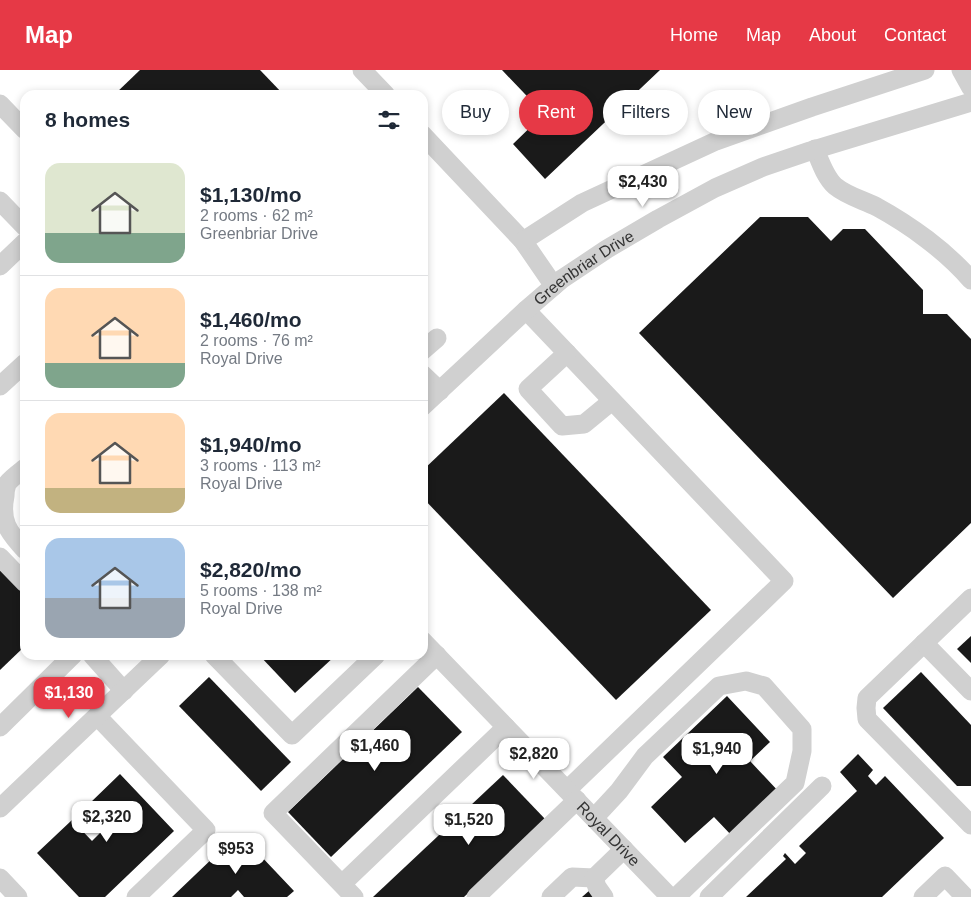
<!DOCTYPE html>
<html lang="en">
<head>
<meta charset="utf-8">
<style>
  body { margin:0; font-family:Helvetica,sans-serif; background:#f2f2f3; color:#1f2937; height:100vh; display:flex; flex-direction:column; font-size:19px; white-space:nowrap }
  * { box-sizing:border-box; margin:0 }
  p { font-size:16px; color:#747a83 }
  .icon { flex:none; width:28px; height:28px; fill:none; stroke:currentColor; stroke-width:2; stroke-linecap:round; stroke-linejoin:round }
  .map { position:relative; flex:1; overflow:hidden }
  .panel { position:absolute; left:20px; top:20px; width:408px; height:570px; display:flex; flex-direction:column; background:#fff; border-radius:15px; box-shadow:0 2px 8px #0003 }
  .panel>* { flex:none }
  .top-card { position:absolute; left:442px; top:20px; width:452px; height:45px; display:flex; gap:10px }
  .price { position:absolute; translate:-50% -42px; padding:0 11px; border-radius:10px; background:#fff; color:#222; font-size:16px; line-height:32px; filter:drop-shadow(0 1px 2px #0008) }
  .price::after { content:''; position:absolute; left:50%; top:30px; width:15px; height:11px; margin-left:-8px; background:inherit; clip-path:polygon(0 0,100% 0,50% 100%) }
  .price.active { background:#e63946; color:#fff }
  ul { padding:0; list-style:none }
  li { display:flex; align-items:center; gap:15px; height:125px; padding:0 25px }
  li+li { border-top:1px solid #e0e1e3 }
  li span { display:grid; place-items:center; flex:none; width:140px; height:100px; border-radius:15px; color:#555 }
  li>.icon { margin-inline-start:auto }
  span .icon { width:60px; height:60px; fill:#fffc; stroke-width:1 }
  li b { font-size:21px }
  h2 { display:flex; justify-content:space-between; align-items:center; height:60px; padding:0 25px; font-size:21px }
  .tag { padding:0 18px; border-radius:22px; background:#fff; box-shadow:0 2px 8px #0003; font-size:18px; line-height:45px }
  .tag.active { background:#e63946; color:#fff }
  header { display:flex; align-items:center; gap:30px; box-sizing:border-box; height:70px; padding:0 25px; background:#e63946; color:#fff }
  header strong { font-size:24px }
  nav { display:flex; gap:28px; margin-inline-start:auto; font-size:18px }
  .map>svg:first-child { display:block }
  .building { fill:#1a1a1a }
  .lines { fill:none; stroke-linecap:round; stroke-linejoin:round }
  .minor { stroke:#d0d0d0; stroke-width:19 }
  .labels { text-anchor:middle; stroke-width:5; stroke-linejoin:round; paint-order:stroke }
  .street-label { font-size:16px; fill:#333; stroke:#fff }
</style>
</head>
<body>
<header>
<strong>Map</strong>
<nav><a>Home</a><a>Map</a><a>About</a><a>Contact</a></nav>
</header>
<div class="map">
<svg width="971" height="827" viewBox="0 0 971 827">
  <rect width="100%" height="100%" fill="#fff"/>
  <g class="building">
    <polygon points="140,0 260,0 284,25 114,25"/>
    <polygon points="502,0 660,0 545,109 513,74 544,44"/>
    <polygon points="760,147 808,147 831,171 843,159 865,159 923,220 923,244 947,244 971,269 971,453 893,528 639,263"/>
    <polygon points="504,323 711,540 616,630 422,427 422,401"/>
    <polygon points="0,498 25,524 25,576 0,600"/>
    <polygon points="971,566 971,593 957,579"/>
    <polygon points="259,585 336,585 295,623"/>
    <polygon points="921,602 971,655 971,716 957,716 883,638"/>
    <polygon points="209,607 291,692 261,721 179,636"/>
    <polygon points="418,617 462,662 331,787 288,742"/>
    <polygon points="727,626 770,672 750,691 780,723 733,767 714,747 685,773 651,737 682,707 663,687"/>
    <polygon points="858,684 873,700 868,706 876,715 885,706 944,768 882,827 746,827 786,789 783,786 785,783 795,794 806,783 799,776 857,721 840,702"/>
    <polygon points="120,704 174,761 105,827 79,827 37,783 72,750 92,771 110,753 90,733"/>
    <polygon points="503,705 546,750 464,827 373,827"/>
    <polygon points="239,763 294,821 287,827 244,827 238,820 231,827 172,827"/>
    <polygon points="590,820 597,827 582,827"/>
  </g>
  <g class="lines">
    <g class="minor">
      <polyline points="362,0 386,25"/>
      <polyline points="961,0 971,18"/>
      <polyline points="0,34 25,60"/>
      <polyline points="422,64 523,171 554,216"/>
      <path d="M815,79C820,91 825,107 835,116C847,126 863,130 877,137C910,155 946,181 971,210"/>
      <polyline points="0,131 25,157"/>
      <polyline points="523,171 582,133 716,71 812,37 925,0"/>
      <polyline points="0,196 25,172"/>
      <polyline points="526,240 784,511 567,720"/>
      <polyline points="422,281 437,268"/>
      <polyline points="567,283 528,319 562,356 584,354 612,331"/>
      <polyline points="422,304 440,321"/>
      <polyline points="0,316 25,293"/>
      <path id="s1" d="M422,337L526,240L562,209L607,179L658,149L715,118L763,97L810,81L971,32"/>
      <path d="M25,398C20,402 10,409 7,414C6,417 5,423 5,426C0,451 8,462 25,480"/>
      <polyline points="0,487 25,513"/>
      <polyline points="971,528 867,628 866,638 867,649 971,755"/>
      <path id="s2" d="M422,570L670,827"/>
      <polyline points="924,573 971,621"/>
      <polyline points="92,585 124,621"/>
      <polyline points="214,585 292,665 376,585"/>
      <polyline points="97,646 206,760 136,827"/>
      <polyline points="0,657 73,585"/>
      <polyline points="0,738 161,585"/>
      <polyline points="594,748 619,721 645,686 719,616 746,611 764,616 802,659 802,681 795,713 676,827"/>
      <polyline points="0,808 18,827"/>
      <polyline points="342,814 506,657"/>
      <polyline points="354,827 273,743 437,585"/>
      <polyline points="476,827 577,730"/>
      <polyline points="551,827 572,807 594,808"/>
      <polyline points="604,827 597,817 594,808 624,779"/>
      <polyline points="709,827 822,716"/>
      <polyline points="923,827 945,806 965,827"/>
    </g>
  </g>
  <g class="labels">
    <g class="street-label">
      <text dy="6" stroke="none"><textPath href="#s1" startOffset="214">Greenbriar Drive</textPath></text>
      <text dy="6" stroke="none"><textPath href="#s2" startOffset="269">Royal Drive</textPath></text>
    </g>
  </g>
</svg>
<b class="price" style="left:643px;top:138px">$2,430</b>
<b class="price active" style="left:69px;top:649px">$1,130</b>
<b class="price" style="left:375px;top:702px">$1,460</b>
<b class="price" style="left:717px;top:705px">$1,940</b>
<b class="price" style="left:534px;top:710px">$2,820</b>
<b class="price" style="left:107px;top:773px">$2,320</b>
<b class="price" style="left:469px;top:776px">$1,520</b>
<b class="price" style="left:236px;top:805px">$953</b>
<div class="top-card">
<a class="tag">Buy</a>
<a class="tag active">Rent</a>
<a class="tag">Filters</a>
<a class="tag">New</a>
</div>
<section class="panel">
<h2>8 homes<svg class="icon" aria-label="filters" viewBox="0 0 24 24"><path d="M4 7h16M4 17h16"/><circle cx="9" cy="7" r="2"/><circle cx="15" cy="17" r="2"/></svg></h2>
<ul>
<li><span style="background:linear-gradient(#dfe7d0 70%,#7fa58c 0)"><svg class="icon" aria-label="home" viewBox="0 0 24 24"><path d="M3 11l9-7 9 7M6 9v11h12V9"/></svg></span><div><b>$1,130/mo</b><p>2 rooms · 62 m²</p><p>Greenbriar Drive</p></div></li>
<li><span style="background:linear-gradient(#ffd9b3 75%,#7fa58c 0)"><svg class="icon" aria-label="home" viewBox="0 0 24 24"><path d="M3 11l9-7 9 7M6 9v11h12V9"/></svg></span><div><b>$1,460/mo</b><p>2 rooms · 76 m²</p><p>Royal Drive</p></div></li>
<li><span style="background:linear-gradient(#ffd9b3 75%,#c2b280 0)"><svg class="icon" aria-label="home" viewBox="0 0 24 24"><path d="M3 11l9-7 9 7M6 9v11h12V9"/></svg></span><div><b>$1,940/mo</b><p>3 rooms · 113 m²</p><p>Royal Drive</p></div></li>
<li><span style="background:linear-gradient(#a9c7e8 60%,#9aa5b1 0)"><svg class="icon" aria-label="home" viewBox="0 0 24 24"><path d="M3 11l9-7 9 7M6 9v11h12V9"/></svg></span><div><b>$2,820/mo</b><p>5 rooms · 138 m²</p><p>Royal Drive</p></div></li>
</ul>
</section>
</div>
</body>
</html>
